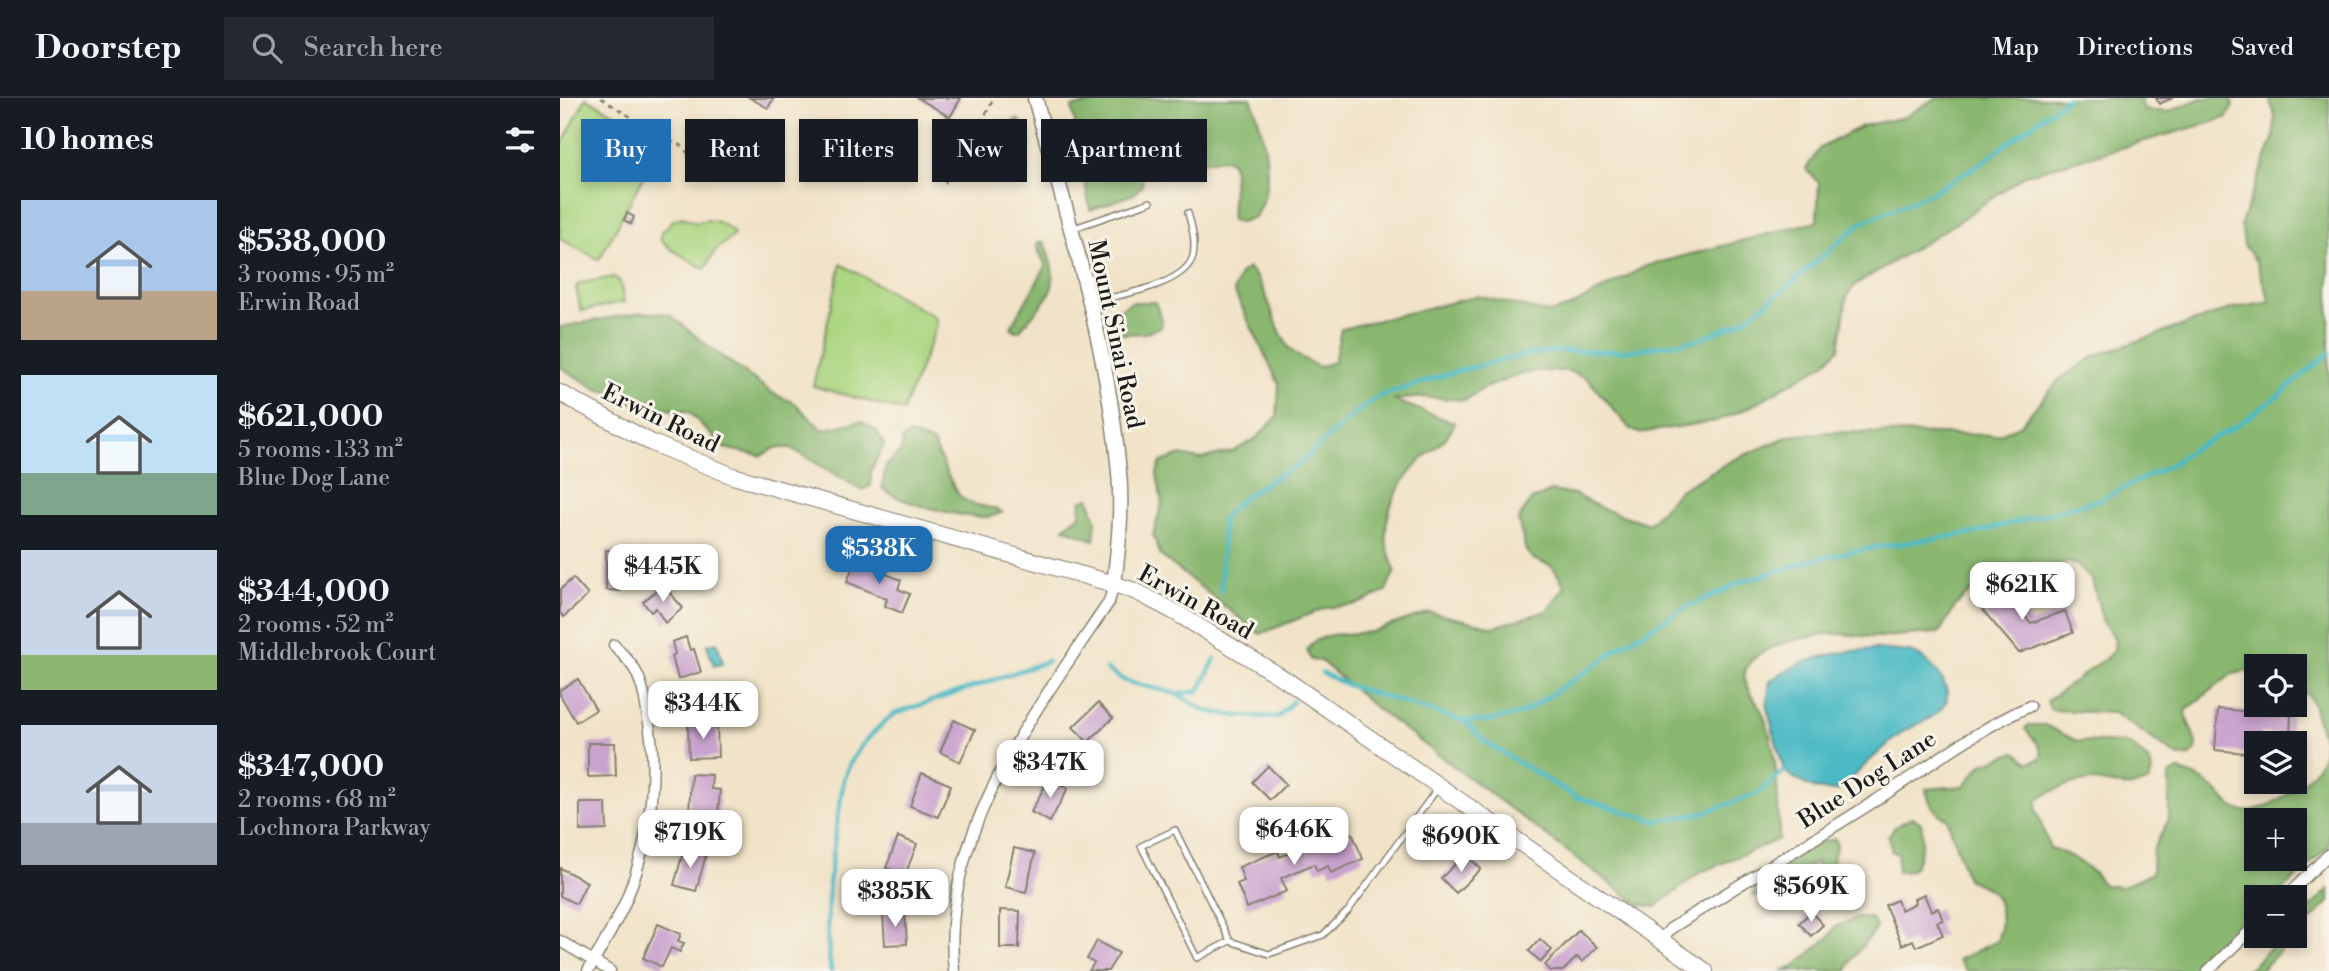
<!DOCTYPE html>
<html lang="en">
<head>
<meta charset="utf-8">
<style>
  body { margin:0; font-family:"Libre Bodoni",serif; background:#242831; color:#f1f3f6; height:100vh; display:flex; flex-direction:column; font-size:26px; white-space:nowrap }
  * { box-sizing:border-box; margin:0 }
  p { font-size:23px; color:#9ea1a6 }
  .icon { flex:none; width:38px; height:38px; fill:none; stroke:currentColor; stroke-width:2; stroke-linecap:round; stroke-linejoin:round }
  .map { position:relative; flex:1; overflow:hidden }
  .drawer { display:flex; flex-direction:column; background:#171b24; width:560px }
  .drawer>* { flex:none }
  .top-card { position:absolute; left:21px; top:21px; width:665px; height:63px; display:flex; gap:14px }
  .fabs { position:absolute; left:1684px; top:556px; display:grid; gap:14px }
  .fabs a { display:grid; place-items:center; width:63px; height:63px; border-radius:0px; background:#171b24; box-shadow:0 4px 10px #0003; font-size:35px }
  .price { position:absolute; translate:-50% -60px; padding:0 16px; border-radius:14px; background:#fff; color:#222; font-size:23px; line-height:46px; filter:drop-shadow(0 2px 4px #0008) }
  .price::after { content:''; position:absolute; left:50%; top:42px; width:21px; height:16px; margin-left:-10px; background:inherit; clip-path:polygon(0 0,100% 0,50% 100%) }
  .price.active { background:#1f6fb2; color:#fff }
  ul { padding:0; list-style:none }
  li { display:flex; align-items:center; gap:21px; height:175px; padding:0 21px }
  li span { display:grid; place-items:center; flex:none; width:196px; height:140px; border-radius:0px; color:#555 }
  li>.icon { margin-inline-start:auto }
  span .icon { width:84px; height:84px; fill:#fffc; stroke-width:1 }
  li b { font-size:30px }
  h2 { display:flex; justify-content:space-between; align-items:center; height:84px; padding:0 21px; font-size:30px }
  .tag { padding:0 24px; border-radius:0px; background:#171b24; box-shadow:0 4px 10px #0003; font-size:24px; line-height:63px }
  .tag.active { background:#1f6fb2; color:#fff }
  header { display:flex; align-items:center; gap:42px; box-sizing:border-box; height:98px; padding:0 35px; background:#171b24; border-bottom:2px solid #363941 }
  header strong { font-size:33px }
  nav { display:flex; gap:38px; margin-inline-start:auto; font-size:24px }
  .search { width:490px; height:63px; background:#242831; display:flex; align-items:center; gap:18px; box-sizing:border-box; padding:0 24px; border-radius:0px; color:#9ea1a6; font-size:26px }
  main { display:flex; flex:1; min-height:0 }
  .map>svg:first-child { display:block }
  .green { fill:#acd681; stroke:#64794e; stroke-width:2 }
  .forest { fill:#89b76f; stroke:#526a46; stroke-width:2; fill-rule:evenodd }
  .water { fill:#4bbac4; stroke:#346b70; stroke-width:2 }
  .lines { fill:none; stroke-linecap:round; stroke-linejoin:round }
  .stream { stroke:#4bbac4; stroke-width:4.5 }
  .building { fill:#c9a2ce }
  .service-casing { stroke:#868072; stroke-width:8 }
  .minor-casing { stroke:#868072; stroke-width:13 }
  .tertiary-casing { stroke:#868072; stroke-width:17 }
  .secondary-casing { stroke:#868072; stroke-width:18 }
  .path { stroke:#868072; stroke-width:2.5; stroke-dasharray:5 5; stroke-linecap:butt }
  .service { stroke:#fff; stroke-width:5 }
  .minor { stroke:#fff; stroke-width:10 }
  .tertiary { stroke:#fff; stroke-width:14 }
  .secondary { stroke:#fff; stroke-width:16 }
  .labels { text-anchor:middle; stroke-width:6; stroke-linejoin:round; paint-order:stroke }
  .street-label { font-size:24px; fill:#1c1c1c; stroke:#f7f3e8 }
</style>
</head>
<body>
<header>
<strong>Doorstep</strong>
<div class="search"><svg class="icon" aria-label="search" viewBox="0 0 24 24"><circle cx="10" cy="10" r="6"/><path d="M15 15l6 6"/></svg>Search here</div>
<nav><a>Map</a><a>Directions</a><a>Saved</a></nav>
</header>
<main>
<section class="drawer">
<h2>10 homes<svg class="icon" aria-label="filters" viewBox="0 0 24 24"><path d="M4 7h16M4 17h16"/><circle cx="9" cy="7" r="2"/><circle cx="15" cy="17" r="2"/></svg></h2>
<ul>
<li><span style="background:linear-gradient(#a9c7e8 65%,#b9a48a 0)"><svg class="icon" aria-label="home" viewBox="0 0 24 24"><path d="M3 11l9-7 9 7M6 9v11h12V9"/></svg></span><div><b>$538,000</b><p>3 rooms · 95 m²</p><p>Erwin Road</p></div></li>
<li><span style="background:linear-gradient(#bfe0f5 70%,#7fa58c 0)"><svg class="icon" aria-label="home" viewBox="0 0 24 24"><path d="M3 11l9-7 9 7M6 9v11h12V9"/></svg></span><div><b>$621,000</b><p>5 rooms · 133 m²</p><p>Blue Dog Lane</p></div></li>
<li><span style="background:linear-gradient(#c9d6e8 75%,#8fb573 0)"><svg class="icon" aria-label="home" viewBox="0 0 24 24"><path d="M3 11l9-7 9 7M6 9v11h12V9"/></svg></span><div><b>$344,000</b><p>2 rooms · 52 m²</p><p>Middlebrook Court</p></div></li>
<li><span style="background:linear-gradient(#c9d6e8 70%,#9aa5b1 0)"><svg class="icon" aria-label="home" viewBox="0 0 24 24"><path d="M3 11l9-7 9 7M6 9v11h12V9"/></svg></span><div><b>$347,000</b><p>2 rooms · 68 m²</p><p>Lochnora Parkway</p></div></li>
</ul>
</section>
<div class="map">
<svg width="1769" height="873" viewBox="0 0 1769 873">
  <rect width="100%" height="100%" fill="#f7f3e8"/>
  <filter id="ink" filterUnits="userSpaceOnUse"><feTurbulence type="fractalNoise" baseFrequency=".0143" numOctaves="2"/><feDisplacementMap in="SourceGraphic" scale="14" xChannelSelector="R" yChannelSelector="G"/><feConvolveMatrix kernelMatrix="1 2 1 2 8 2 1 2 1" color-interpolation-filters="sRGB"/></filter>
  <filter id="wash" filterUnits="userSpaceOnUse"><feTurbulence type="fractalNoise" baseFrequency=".00686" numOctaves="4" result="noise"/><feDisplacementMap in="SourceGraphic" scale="28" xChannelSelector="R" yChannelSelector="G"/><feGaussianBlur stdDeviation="1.57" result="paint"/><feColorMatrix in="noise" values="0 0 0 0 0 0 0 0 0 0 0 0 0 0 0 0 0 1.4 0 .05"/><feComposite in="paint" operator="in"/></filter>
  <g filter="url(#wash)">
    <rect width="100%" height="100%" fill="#f1e3c8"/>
    <g class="green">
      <polygon points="26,0 103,42 39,162 0,141 0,50"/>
      <path d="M122,119L137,125C150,118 164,125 174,135L173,138L155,153L145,171L111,151L101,142L102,132L106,131L111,123Z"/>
      <polygon points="281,166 375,219 377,227 343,313 253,288"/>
      <polygon points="54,179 60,183 64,204 21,213 16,189 21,185"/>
    </g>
    <g class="forest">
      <path d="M544,0H691C702,28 712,69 704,99C702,106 698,112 695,119L681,124L671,122L674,73L671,63L666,61L590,69L583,77L582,87L574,96L530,112L512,9L530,6Z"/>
      <path d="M1375,0H1580L1584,12L1608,14L1641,0H1672L1673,8L1666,20L1465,77L1396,125L1295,187L1287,198L1279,251L1264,266L1186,311L1156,323L1079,335L1070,331L1028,281L1009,273H976L956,278L924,290L906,302L863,299L833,302L895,325C885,345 878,346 863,360C841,382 824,410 826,441C827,452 832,463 835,473L825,494L798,506L765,510L700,536L601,458L593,437L602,406L597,375L601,364L621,357L640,361L674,353L695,341L717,319L719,286L674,193L680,176L688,170C707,185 713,228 729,250C735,258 749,263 758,269L774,264L781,231L918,198L989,215L1010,209L1086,168L1257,123L1259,85L1246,71L1260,50L1302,28L1345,19Z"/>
      <path d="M1709,0H1769V748L1714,800H1696V817L1637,873H1406L1398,862L1437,843C1442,830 1443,805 1432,794C1426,788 1415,785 1407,781L1387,720C1375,717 1368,703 1366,691L1404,688L1422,666L1456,654L1469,665L1479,661L1482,656L1478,646L1465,631L1468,627H1485L1517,643L1566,645L1575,650L1590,664L1592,674L1589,683C1559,696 1557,683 1529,683C1511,683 1493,693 1477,701L1476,711L1490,751C1509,754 1534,771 1543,787L1562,789L1592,775L1593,752L1609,721V677L1618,672C1644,681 1647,683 1666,703C1672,708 1675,713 1684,713C1710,713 1754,682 1763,657C1767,646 1760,631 1757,621C1753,604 1751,595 1734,588V569H1696V572L1672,576L1625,613C1627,627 1637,637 1636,651L1630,658L1619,659L1554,615L1491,612L1487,603L1546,560L1554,552L1555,541L1543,524L1532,482L1517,467L1507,464L1476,472L1445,474L1425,482L1396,507L1379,535C1359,536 1339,538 1320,539C1302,540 1284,534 1267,536C1244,539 1174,551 1186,586C1189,596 1198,605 1202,614C1218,650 1218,701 1219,741L1139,775L1096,809L1078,806L817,611L761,563L751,562L747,552L754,543L771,537L811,534L869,514L934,529L987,513L1005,488L992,468L973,461L966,453L958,422L970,403L991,393L1014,396L1041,410L1089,426L1118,393L1171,363L1229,338L1270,334L1437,337L1459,328L1500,281L1535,258L1670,211L1710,204L1696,163L1684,147L1681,125L1714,38L1715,17ZM1696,723H1734V761H1696Z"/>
      <polygon points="456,21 461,23 470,46 467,52 456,59 451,55 443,35"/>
      <path d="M478,144H484C503,193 491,194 460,232L455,233L451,229L486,168L477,149Z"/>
      <polygon points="572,204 595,204 602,224 601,229 586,235 562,236 557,213"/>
      <polygon points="82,214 109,216 149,249 214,296 235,305 262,332 301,323 317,333 324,347 311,372 311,388 301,392 231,350 215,350 201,358 164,350 129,314 84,308 66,303 57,296 37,291 0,269 0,229"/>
      <path d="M350,336L373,345C379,357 393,392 401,399C411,409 430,407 442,414C438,416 432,419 427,419C404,420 338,405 322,390L326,368L342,352V342Z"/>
      <polygon points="529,400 536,422 534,442 504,430 520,417 521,403"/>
      <path d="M1353,719L1361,725C1364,736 1361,768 1349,773C1346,774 1340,774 1337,774L1338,756L1332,754L1328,738L1335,729Z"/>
      <path d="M1275,741L1277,745L1272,766L1273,787L1270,790L1265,789L1256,763L1212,796L1193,798C1197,772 1251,745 1275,741Z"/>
      <polygon points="1769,791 1769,804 1700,873 1687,873 1722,838 1734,838 1734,826"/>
      <path d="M1296,820H1312L1316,829C1309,845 1290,857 1287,873H1222L1232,870L1269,839L1275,829Z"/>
    </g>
    <g class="water">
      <polygon points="157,544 163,565 154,568 147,547"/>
      <path d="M1315,551C1327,552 1341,552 1353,555C1370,561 1397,591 1383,609C1371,624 1352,626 1338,638C1317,654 1299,674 1279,692C1258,696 1241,685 1224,673L1207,610L1210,583C1241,560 1277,553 1315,551Z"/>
    </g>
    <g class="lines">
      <g class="stream">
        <polyline points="661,493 663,419 684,399 714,380 738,367 798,313 820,298 898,273 964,257 993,253 1067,253 1137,242 1181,224 1221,194 1301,125 1369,96 1423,64 1507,0"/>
        <polyline points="546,571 565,583 617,596 646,613 676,618 718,619 733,603"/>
        <polyline points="762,575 787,587 903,623 928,623 963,615 1039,565 1056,551 1128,508 1160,495 1178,485 1260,460 1316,449 1415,435 1542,401 1612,366 1631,352 1675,329 1718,298 1769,255"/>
        <polyline points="618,596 639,593 655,561"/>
        <polyline points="905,623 925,644 1016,699 1096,723 1139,716 1197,696 1226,671"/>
        <path d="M271,873C261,808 274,744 284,680C292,654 313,633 334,616L488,563"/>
      </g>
    </g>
    <g id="blocks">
      <g class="building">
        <polygon points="190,0 214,0 208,10"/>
        <polygon points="358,0 401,0 390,19"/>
        <polygon points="1596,0 1613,0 1599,6"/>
        <polygon points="67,115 74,119 71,126 64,122"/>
        <polygon points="46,452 62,454 61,465 74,466 73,484 61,483 60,493 46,492"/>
        <polygon points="295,463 341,482 338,491 350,496 342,515 325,508 327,501 287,484"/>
        <polygon points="13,480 28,497 4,519 0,515 0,492"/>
        <polygon points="1437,486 1471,525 1505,513 1513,535 1459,555 1416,504"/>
        <polygon points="103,487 123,510 105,525 96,510 91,514 83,504"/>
        <polygon points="126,539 130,552 134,551 141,574 118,581 112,558 115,556 112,544"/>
        <polygon points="18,581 36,612 16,624 0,597 0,592"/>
        <polygon points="538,605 553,620 528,644 513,629"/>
        <polygon points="1658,611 1731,617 1730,637 1701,635 1700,646 1696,646 1696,656 1655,652"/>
        <polygon points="394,622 415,632 400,664 380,654"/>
        <polygon points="128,627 157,627 158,659 129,660"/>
        <polygon points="28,645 55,645 56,678 28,679"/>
        <polygon points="708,668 726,686 710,702 692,684"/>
        <polygon points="362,675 391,687 378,719 350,708"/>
        <polygon points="131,676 152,677 151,691 160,692 158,717 129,716"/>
        <polygon points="489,680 508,690 490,724 471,714"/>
        <polygon points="20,705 46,705 47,732 20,733"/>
        <polygon points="792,735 803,761 771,775 768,768 757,773 754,766 721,780 727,793 687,810 677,786 684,783 679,769 718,753 720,759 762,741 765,747"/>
        <polygon points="338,739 357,746 345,777 326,770"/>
        <polygon points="454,750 475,755 466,794 445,789"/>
        <polygon points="124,751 146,757 136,793 114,787"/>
        <polygon points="906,756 921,771 896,795 881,780"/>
        <polygon points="0,770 27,784 16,806 0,798"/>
        <polygon points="1364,796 1371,813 1378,810 1383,822 1377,824 1383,837 1356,849 1353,842 1342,847 1325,807 1337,802 1341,812 1356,805 1354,801"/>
        <polygon points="440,812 460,813 459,850 440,850"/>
        <polygon points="1251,814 1263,827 1251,838 1239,825"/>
        <polygon points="345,815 347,846 325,847 323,817"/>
        <polygon points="98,826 121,836 118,843 124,845 120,854 111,850 102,869 83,860"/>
        <polygon points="1019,832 1037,849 1022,864 1017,859 1003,873 991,873 985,867"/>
        <polygon points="980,841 992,852 981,864 969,853"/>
        <polygon points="537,843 559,855 548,873 529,873 534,865 527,861"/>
      </g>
    </g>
  </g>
  <g filter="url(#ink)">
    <use href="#blocks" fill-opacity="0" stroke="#868072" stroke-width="2"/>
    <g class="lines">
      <g class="service-casing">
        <g id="service">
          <polyline points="514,130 590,104"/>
          <path d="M532,204C558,197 625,188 633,158C636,144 632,129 628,115"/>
          <polyline points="670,843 637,860 581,748 615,732 670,843 709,856 763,837 788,813 877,691"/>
        </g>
      </g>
      <g class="minor-casing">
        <g id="minor">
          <polyline points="1725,800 1769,756"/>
          <path d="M1101,842L1110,831C1178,787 1247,746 1315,703C1366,670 1414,633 1470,608"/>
          <polyline points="0,843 50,873"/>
          <path d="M28,873C42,848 58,824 68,797C91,739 99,675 87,613C85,599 82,584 75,572C70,563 61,555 54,547"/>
          <path d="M394,873C378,737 477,611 549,504L554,486"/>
          <polyline points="1648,873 1696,827"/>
        </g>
      </g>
      <g class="tertiary-casing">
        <path id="tertiary" d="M475,0C507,119 546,240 558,364C563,405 559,446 554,486"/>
      </g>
      <g class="secondary-casing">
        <polyline id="secondary" points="0,295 92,345 173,378 554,486 577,494 615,514 726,582 1145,873"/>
      </g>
      <g class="path">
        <polyline points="41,0 101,38 122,48 137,66"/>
        <polyline points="385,85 388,76 430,9 433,0"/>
      </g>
      <use href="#service" class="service"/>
      <use href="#minor" class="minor"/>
      <use href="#tertiary" class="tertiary"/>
      <use href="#secondary" class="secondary"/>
    </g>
  </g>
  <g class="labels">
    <g class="street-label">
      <text transform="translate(556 236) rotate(78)" y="8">Mount Sinai Road</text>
      <text transform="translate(101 320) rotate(26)" y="8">Erwin Road</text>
      <text transform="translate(636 504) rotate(29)" y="8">Erwin Road</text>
      <text transform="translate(1307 681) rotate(-33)" y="8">Blue Dog Lane</text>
    </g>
  </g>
</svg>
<div class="fabs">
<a><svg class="icon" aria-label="locate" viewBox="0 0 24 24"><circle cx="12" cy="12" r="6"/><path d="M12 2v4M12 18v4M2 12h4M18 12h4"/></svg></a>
<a><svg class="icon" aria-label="layers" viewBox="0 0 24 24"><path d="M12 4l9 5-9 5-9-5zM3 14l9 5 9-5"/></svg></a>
<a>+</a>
<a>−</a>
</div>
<b class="price active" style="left:319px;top:488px">$538K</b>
<b class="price" style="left:103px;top:506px">$445K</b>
<b class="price" style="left:1462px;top:524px">$621K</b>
<b class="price" style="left:143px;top:643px">$344K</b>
<b class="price" style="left:490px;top:702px">$347K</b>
<b class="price" style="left:734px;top:769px">$646K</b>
<b class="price" style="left:130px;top:772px">$719K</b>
<b class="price" style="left:901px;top:776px">$690K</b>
<b class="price" style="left:1251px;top:826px">$569K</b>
<b class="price" style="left:335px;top:831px">$385K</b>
<div class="top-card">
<a class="tag active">Buy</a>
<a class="tag">Rent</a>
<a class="tag">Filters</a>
<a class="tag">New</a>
<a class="tag">Apartment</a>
</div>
</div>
</main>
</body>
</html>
